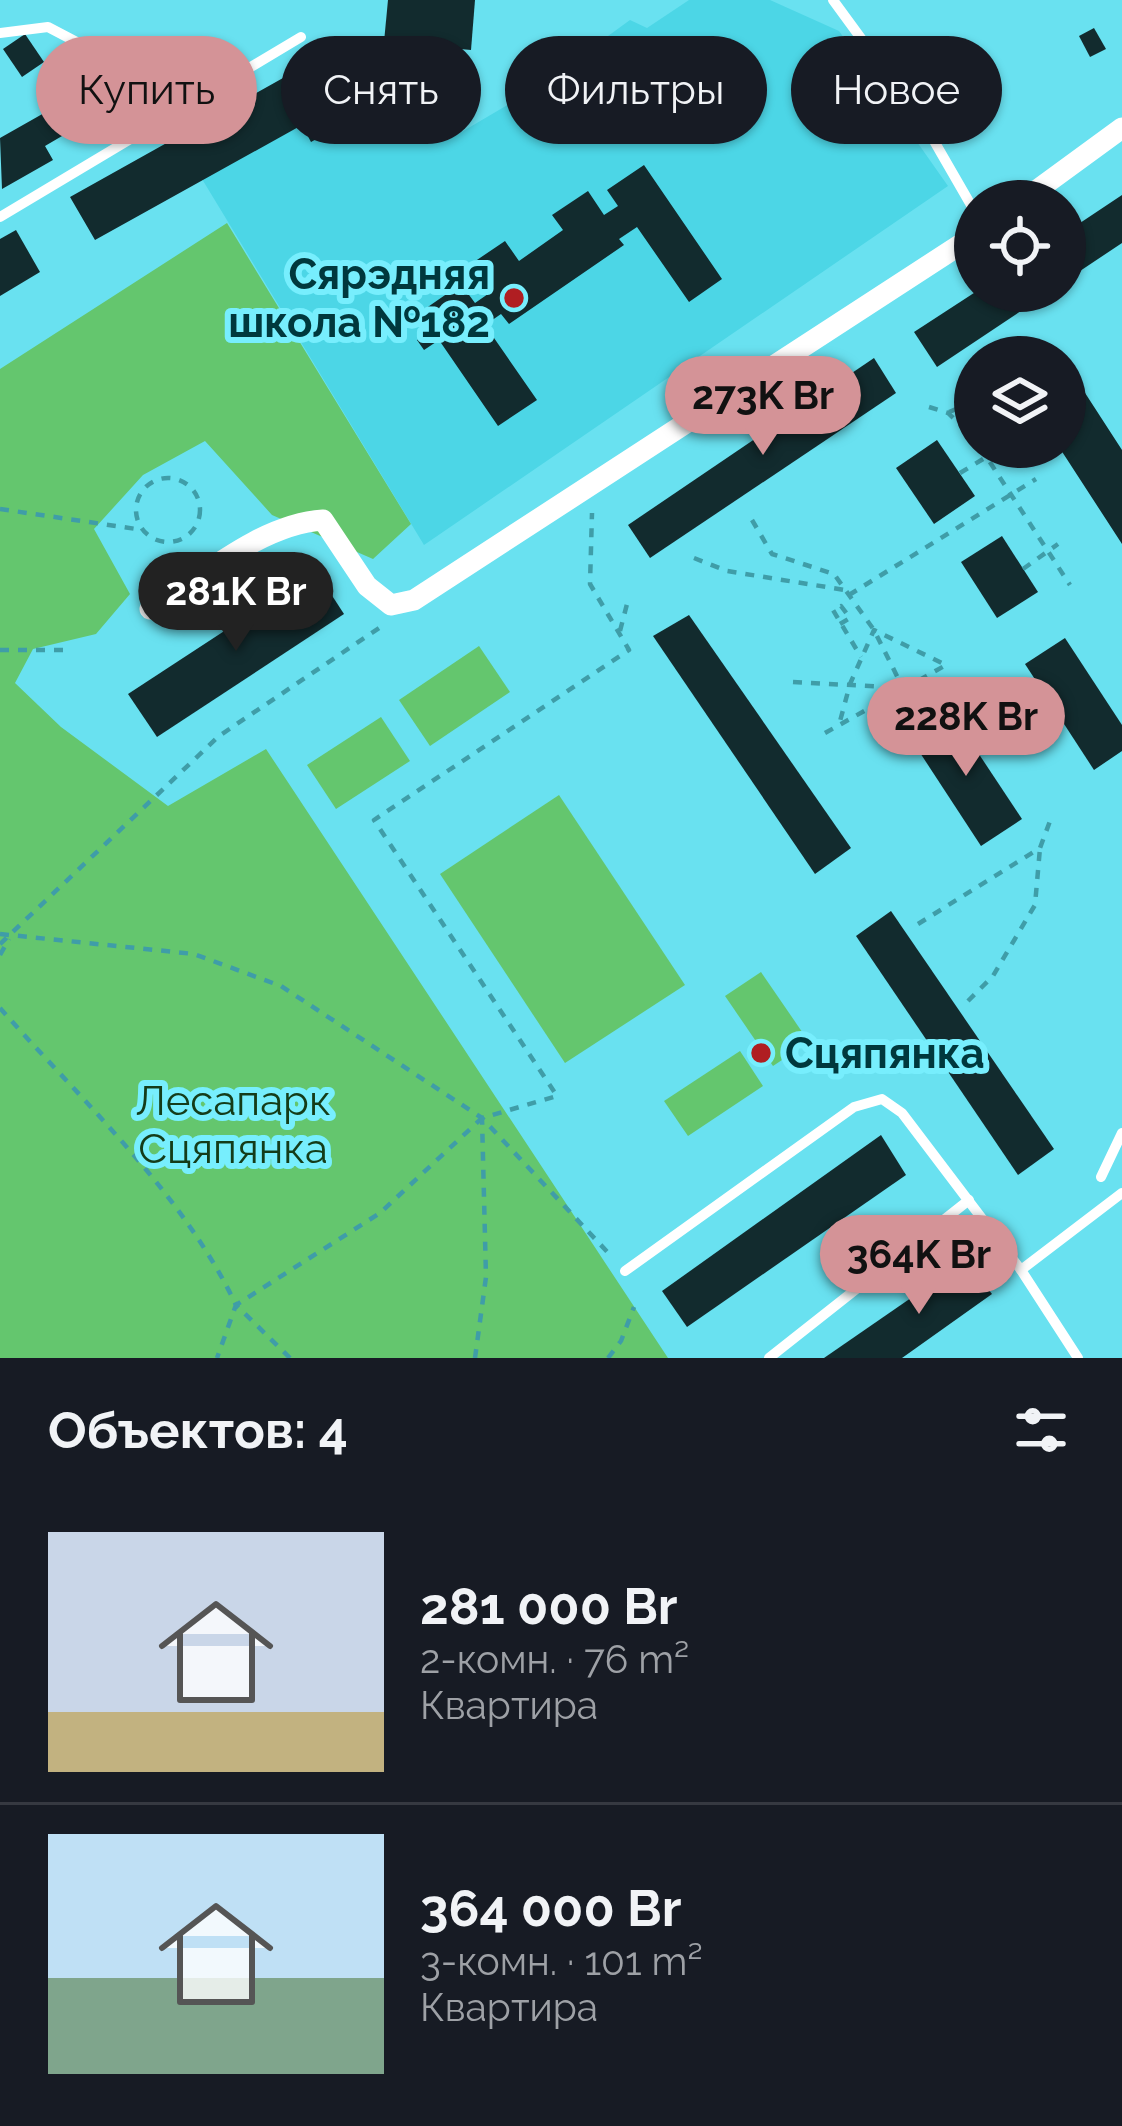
<!DOCTYPE html>
<html lang="ru">
<head>
<meta charset="utf-8">
<style>
  body { margin:0; font-family:Raleway,sans-serif; background:#242831; color:#f1f3f6; height:100vh; display:flex; flex-direction:column; font-size:45px; white-space:nowrap }
  * { box-sizing:border-box; margin:0 }
  p { font-size:39px; color:#9ea1a6 }
  .icon { flex:none; width:66px; height:66px; fill:none; stroke:currentColor; stroke-width:2; stroke-linecap:round; stroke-linejoin:round }
  .map { position:relative; height:1358px; overflow:hidden }
  .panel { display:flex; flex-direction:column; background:#171b24; flex:1 }
  .panel>* { flex:none }
  .banner { position:absolute; left:36px; top:36px; width:1050px; height:108px; display:flex; gap:24px }
  .buttons { position:absolute; left:954px; top:180px; display:grid; gap:24px }
  .buttons a { display:grid; place-items:center; width:132px; height:132px; border-radius:50%; background:#171b24; box-shadow:0 3px 9px #0004; font-size:60px }
  .price { position:absolute; translate:-50% -102px; padding:0 27px; border-radius:42px; background:#d49397; color:#111; font-size:39px; line-height:78px; filter:drop-shadow(0 3px 6px #0008) }
  .price::after { content:''; position:absolute; left:50%; top:72px; width:36px; height:27px; margin-left:-18px; background:inherit; clip-path:polygon(0 0,100% 0,50% 100%) }
  .price.current { background:#222; color:#fff }
  ul { padding:0; list-style:none }
  li { display:flex; align-items:center; gap:36px; height:300px; padding:0 48px }
  li+li { border-top:3px solid #363941 }
  li span { display:grid; place-items:center; flex:none; width:336px; height:240px; border-radius:0px; color:#555 }
  li>.icon { margin-inline-start:auto }
  span .icon { width:144px; height:144px; fill:#fffc; stroke-width:1 }
  li b { font-size:51px }
  h2 { display:flex; justify-content:space-between; align-items:center; height:144px; padding:0 48px; font-size:51px }
  .tag { padding:0 42px; border-radius:54px; background:#171b24; box-shadow:0 3px 9px #0004; font-size:42px; line-height:108px }
  .tag.current { background:#d49397; color:#111 }
  .map>svg:first-child { display:block }
  .built { fill:#4cd6e6 }
  .green { fill:#64c66e }
  .building { fill:#122b2e }
  .lines { fill:none; stroke-linecap:round; stroke-linejoin:round }
  .path { stroke:#3f9da8; stroke-width:4.5; stroke-dasharray:9 9; stroke-linecap:butt }
  .lane { stroke:#fff; stroke-width:10 }
  .street { stroke:#fff; stroke-width:21 }
  .poi-dot { fill:#b01e22; stroke:#77eefd; stroke-width:4.5 }
  .labels { text-anchor:middle; stroke-width:12; stroke-linejoin:round; paint-order:stroke }
  .poi-label { font-size:42px; font-weight:bold; fill:#00383d; stroke:#77eefd; text-anchor:end }
  .park-label { font-size:42px; fill:#143c19; stroke:#77eefd }
</style>
</head>
<body>
<div class="map">
<svg width="1122" height="1358" viewBox="0 0 1122 1358">
  <rect width="100%" height="100%" fill="#69e1f0"/>
  <polygon class="built" points="689,0 770,0 839,31 948,186 424,545 202,179 302,125 353,119 448,140 538,87 630,20 647,28"/>
  <g class="green">
    <polygon points="227,223 411,524 373,559 272,515 205,441 143,475 94,529 130,594 96,634 33,649 15,683 61,727 168,806 266,749 668,1358 0,1358 0,369"/>
    <polygon points="479,646 510,692 430,746 399,700"/>
    <polygon points="381,717 410,761 336,809 307,765"/>
    <polygon points="559,795 685,985 565,1063 440,874"/>
    <polygon points="761,972 809,1042 773,1066 725,996"/>
    <polygon points="740,1051 763,1086 688,1136 664,1101"/>
  </g>
  <g class="building">
    <polygon points="388,0 475,0 471,50 384,42"/>
    <polygon points="1094,28 1106,49 1090,57 1079,36"/>
    <polygon points="25,34 44,62 22,77 3,49"/>
    <polygon points="342,45 376,106 311,142 302,125 95,240 70,197"/>
    <polygon points="60,104 74,129 45,146 53,160 2,189 0,138"/>
    <polygon points="644,165 722,279 689,302 637,227 619,239 624,245 509,324 501,314 485,325 537,400 498,426 439,340 424,350 417,340 434,329 422,311 461,284 475,303 488,294 468,266 505,241 519,261 563,230 552,215 588,191 604,215 618,206 607,190"/>
    <polygon points="1122,195 1122,243 1065,281 1065,233"/>
    <polygon points="16,230 40,272 0,296 0,239"/>
    <polygon points="977,291 1051,291 937,367 914,332"/>
    <polygon points="874,358 896,393 650,558 628,525"/>
    <polygon points="1065,362 1122,450 1122,544 1059,447 1065,447"/>
    <polygon points="937,440 975,496 934,524 896,468"/>
    <polygon points="1002,536 1038,592 997,618 961,562"/>
    <polygon points="316,571 344,614 157,737 128,694"/>
    <polygon points="689,615 851,848 815,874 653,636"/>
    <polygon points="1065,638 1122,725 1122,751 1094,770 1025,664"/>
    <polygon points="951,712 1022,819 981,846 911,739"/>
    <polygon points="891,911 1054,1149 1018,1175 856,936"/>
    <polygon points="881,1135 906,1175 687,1327 662,1291"/>
    <polygon points="966,1260 992,1294 902,1358 824,1358"/>
  </g>
  <g class="lines">
    <g class="path">
      <polyline points="929,407 948,413 975,439"/>
      <polyline points="949,412 971,403"/>
      <polyline points="980,447 1070,585"/>
      <polyline points="960,473 1003,447"/>
      <circle cx="168" cy="510" r="32"/>
      <polyline points="0,509 143,530"/>
      <polyline points="752,520 772,554 834,574 874,630 903,688"/>
      <polyline points="694,558 727,571 845,590"/>
      <polyline points="1023,569 1058,544"/>
      <polyline points="849,595 1036,479"/>
      <polyline points="840,624 850,618 841,606 833,610 861,657"/>
      <polyline points="620,631 627,604"/>
      <polyline points="0,650 63,650"/>
      <polyline points="793,682 963,691"/>
      <polyline points="825,733 946,665 874,630 850,684 839,725"/>
      <polyline points="918,924 1040,848 1050,821"/>
      <polyline points="0,934 194,954 281,986 482,1118 613,1258"/>
      <polyline points="0,944 219,736 385,624"/>
      <polyline points="0,955 9,939"/>
      <polyline points="968,1001 993,976 1035,905 1040,848"/>
      <path d="M0,1008C81,1100 183,1193 236,1305L217,1358"/>
      <polyline points="290,1358 236,1305 380,1213 482,1118"/>
      <polyline points="475,1358 486,1277 482,1118 557,1096 374,820 629,650 590,584 592,513"/>
      <polyline points="608,1358 621,1341 634,1307"/>
    </g>
    <g class="lane">
      <polyline points="833,0 926,127 975,212"/>
      <polyline points="0,33 48,27 109,59 169,114"/>
      <polyline points="0,217 301,37"/>
      <polyline points="1101,1177 1122,1133"/>
      <polyline points="1021,1270 1078,1358"/>
      <polyline points="625,1271 854,1107 882,1099 902,1113 1021,1270 1122,1193"/>
      <polyline points="769,1358 969,1200"/>
    </g>
    <g class="street">
      <polyline points="1022,201 1122,128"/>
      <path d="M150,609C202,577 261,524 323,520L367,586L391,605L414,600L975,235"/>
    </g>
  </g>
  <g class="poi-dot">
    <circle cx="514" cy="298" r="12"/>
    <circle cx="761" cy="1053" r="12"/>
  </g>
  <g class="labels">
    <g class="poi-label">
      <text x="490" y="289">Сярэдняя<tspan x="490" dy="48">школа №182</tspan></text>
      <text x="785" y="1068" text-anchor="start">Сцяпянка</text>
    </g>
    <g class="park-label">
      <text x="233" y="1115">Лесапарк<tspan x="233" dy="48">Сцяпянка</tspan></text>
    </g>
  </g>
</svg>
<div class="buttons">
<a><svg class="icon" aria-label="locate" viewBox="0 0 24 24"><circle cx="12" cy="12" r="6"/><path d="M12 2v4M12 18v4M2 12h4M18 12h4"/></svg></a>
<a><svg class="icon" aria-label="layers" viewBox="0 0 24 24"><path d="M12 4l9 5-9 5-9-5zM3 14l9 5 9-5"/></svg></a>
</div>
<b class="price" style="left:763px;top:458px">273K Br</b>
<b class="price current" style="left:236px;top:654px">281K Br</b>
<b class="price" style="left:966px;top:779px">228K Br</b>
<b class="price" style="left:919px;top:1317px">364K Br</b>
<div class="banner">
<a class="tag current">Купить</a>
<a class="tag">Снять</a>
<a class="tag">Фильтры</a>
<a class="tag">Новое</a>
</div>
</div>
<section class="panel">
<h2>Объектов: 4<svg class="icon" aria-label="filters" viewBox="0 0 24 24"><path d="M4 7h16M4 17h16"/><circle cx="9" cy="7" r="2"/><circle cx="15" cy="17" r="2"/></svg></h2>
<ul>
<li><span style="background:linear-gradient(#c9d6e8 75%,#c2b280 0)"><svg class="icon" aria-label="home" viewBox="0 0 24 24"><path d="M3 11l9-7 9 7M6 9v11h12V9"/></svg></span><div><b>281 000 Br</b><p>2-комн. · 76 m²</p><p>Квартира</p></div></li>
<li><span style="background:linear-gradient(#bfe0f5 60%,#7fa58c 0)"><svg class="icon" aria-label="home" viewBox="0 0 24 24"><path d="M3 11l9-7 9 7M6 9v11h12V9"/></svg></span><div><b>364 000 Br</b><p>3-комн. · 101 m²</p><p>Квартира</p></div></li>
</ul>
</section>
</body>
</html>
